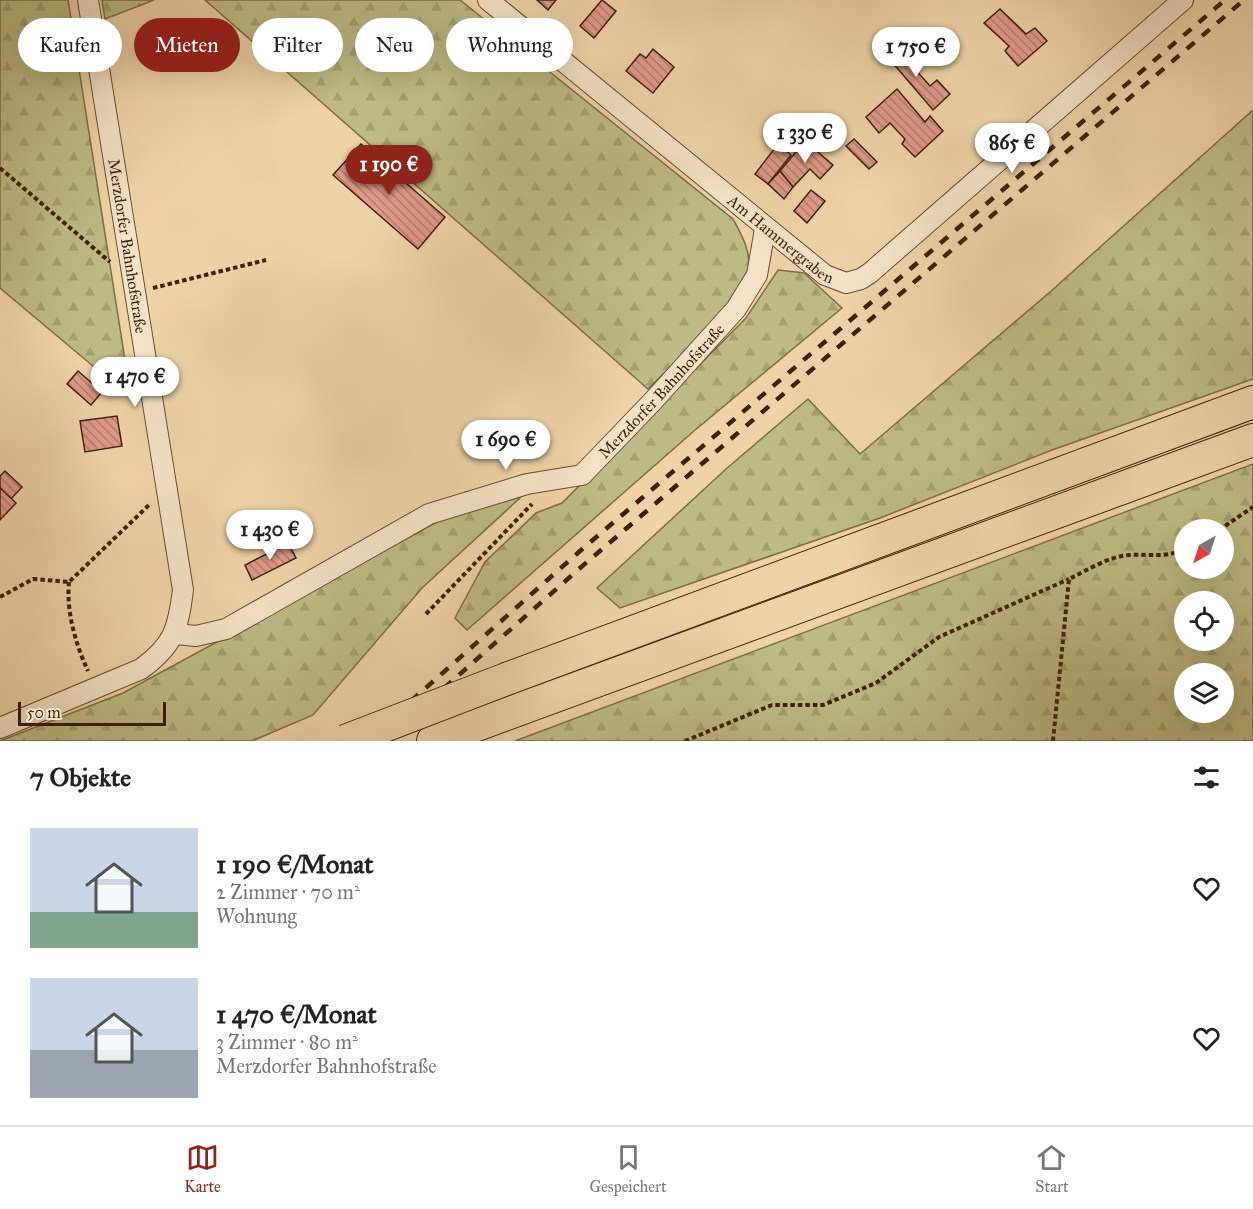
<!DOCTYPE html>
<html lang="de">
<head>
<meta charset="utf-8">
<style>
  body { margin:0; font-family:"IM FELL Great Primer",serif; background:#f2f2f2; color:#222; height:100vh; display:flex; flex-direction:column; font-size:22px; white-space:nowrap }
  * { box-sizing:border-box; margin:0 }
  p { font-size:20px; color:#767676 }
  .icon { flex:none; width:33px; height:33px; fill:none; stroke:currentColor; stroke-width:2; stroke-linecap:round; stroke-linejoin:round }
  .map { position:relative; height:741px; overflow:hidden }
  .drawer { display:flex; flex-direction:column; background:#fff; flex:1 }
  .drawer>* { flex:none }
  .guide { position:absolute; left:18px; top:18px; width:600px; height:54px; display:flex; gap:12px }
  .needle { width:39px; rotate:219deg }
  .fabs { position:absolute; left:1174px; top:519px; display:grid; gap:12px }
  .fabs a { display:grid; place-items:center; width:60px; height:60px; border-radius:50%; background:#fff; box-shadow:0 6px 24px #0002; font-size:30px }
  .scale { position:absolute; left:18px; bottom:15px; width:148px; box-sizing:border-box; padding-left:6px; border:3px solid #3e1f06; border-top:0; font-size:16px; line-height:21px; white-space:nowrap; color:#3e1f06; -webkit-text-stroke:4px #f5e2c6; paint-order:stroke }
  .price { position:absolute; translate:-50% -51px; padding:0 14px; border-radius:21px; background:#fff; color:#222; font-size:20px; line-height:39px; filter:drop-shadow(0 2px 3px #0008) }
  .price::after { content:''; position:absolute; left:50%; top:36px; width:18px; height:14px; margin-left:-9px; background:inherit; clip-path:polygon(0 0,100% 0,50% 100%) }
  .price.current { background:#8f2418; color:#fff }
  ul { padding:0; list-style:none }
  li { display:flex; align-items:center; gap:18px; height:150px; padding:0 30px }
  li span { display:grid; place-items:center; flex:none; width:168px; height:120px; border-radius:0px; color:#555 }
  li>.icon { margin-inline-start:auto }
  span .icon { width:72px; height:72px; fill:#fffc; stroke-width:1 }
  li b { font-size:26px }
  h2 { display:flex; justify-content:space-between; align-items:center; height:72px; padding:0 30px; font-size:26px }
  .chip { padding:0 21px; border-radius:27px; background:#fff; box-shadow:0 6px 24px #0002; font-size:21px; line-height:54px }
  .chip.current { background:#8f2418; color:#fff }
  .dock { display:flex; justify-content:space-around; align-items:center; height:84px; border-top:2px solid #e0e0e0; background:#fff; font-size:16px; color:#767676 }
  .dock a { display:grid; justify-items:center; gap:3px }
  .dock .current { color:#8f2418 }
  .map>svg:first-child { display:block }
  .forest { fill:url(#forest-firs); stroke:#7e6d45; stroke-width:1.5; fill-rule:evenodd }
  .building { fill:url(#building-back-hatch); stroke:#3e1f06; stroke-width:1.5 }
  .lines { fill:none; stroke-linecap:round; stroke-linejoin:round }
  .street-casing { stroke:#6a4c2e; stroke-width:22 }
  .primary-casing { stroke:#3e1f06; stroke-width:34 }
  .path { stroke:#3e1f06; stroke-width:4; stroke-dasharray:4.5 3; stroke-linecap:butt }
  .street { stroke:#f5e2c6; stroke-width:20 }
  .primary { stroke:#efd3a7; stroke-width:32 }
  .rail { stroke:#3e1f06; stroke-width:4.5; stroke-dasharray:10 10; stroke-linecap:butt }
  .primary-bridge-casing { stroke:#3e1f06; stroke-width:34; stroke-linecap:butt }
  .primary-bridge { stroke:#efd3a7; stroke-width:32 }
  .labels { text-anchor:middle; stroke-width:6; stroke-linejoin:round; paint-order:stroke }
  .street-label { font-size:16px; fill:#3e1f06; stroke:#f5e2c6 }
</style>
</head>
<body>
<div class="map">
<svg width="1253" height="741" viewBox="0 0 1253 741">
  <defs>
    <pattern id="forest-firs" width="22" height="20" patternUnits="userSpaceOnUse" patternTransform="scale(1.5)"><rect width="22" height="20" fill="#bebb84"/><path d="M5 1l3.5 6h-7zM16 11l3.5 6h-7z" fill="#a4a070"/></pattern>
    <pattern id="building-back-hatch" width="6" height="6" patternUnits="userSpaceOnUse" patternTransform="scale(1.5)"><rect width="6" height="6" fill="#de9a88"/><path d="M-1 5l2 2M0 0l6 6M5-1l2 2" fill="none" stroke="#b57d6d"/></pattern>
  </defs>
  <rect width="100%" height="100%" fill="#efd3a7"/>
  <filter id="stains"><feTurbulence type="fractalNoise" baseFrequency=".00333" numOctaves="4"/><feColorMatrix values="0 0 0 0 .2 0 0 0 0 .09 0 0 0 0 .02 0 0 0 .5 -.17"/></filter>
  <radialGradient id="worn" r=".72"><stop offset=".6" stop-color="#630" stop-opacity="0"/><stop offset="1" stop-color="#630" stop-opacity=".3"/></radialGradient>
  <g class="forest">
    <polygon points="0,0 68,0 131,398 0,288"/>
    <polygon points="102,0 154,0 105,19"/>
    <path d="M205,0H460L733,219C741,234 752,252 748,271C739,308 676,361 648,389Z"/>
    <polygon points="1253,110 1253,379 1052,450 880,518 620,608 597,588 726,469 808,399 860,454 1050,292"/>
    <polygon points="778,270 804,273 842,308 694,431 467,630 455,618 485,562 536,513 562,503 746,318"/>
    <path d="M1253,464V741H515ZM1185,530H1224V568H1185ZM1185,602H1224V640H1185ZM1185,674H1224V712H1185Z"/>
    <polygon points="521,497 422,588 313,715 252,741 0,741 123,693 448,516"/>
  </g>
  <g class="building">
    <polygon points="537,0 556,0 548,10"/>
    <polygon points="602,0 616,11 594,38 580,26"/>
    <polygon points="1000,9 1026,34 1035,28 1047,41 1018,66 1005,51 1009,46 984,23"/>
    <polygon points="889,40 930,86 937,80 950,94 933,110 880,48"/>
    <polygon points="653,49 674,67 653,93 626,71 640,54 646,58"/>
    <polygon points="897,89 925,122 930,116 943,131 915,157 902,144 905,139 890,123 879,133 866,117"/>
    <polygon points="854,139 877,162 869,169 846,146"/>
    <polygon points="805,141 833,165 820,179 810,169 793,187 780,171"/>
    <polygon points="361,144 445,217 418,249 333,175"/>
    <polygon points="778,144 791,155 768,184 755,174"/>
    <polygon points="780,171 793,187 784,199 768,184"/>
    <polygon points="811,190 825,201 807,223 794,211"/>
    <polygon points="78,371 102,392 91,405 67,384"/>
    <polygon points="117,416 122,446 85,452 80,421"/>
    <polygon points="5,471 22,487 11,499 0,488 0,476"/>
    <polygon points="0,488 16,503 0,520"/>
    <polygon points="288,543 296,558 252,580 245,565"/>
  </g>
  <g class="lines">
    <g class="street-casing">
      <g id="street">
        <path id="s1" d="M488,0L825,275L846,283L861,279L870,273L1183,0"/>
        <path id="s2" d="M176,634L196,636L226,629L429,514L527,484L582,475L653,401L736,309L757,275L765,229"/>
        <path d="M0,728L141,669C174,645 178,629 183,590L88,0"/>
      </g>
    </g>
    <g class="primary-casing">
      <g id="primary">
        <polyline points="509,678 1253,402"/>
        <polyline points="433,741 1253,440"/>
      </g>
    </g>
    <g class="path">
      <polyline points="0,168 110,262"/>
      <polyline points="153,288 266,260"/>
      <polyline points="1219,530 1253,507"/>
      <path d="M69,582C66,612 76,645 88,671"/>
      <polyline points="0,597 33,579 69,582 149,505"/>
      <polyline points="426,614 532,504"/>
      <polyline points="685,741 772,705 823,705 876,683 939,637 1069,579"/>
      <path d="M1053,741L1069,579C1088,570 1109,556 1130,555C1150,554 1167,558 1185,549"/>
    </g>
    <use href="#street" class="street"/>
    <use href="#primary" class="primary"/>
    <g class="rail">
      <polyline points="366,741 580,551 1225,0"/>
      <polyline points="384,741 587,562 1244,0"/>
    </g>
    <g class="primary-bridge-casing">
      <polyline id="primary-bridge" points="345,741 509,678"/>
    </g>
    <use href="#primary-bridge" class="primary-bridge"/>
  </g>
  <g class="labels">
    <g class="street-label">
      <text dy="6" stroke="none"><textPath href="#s1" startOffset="378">Am Hammergraben</textPath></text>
      <text transform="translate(128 246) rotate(81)" y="6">Merzdorfer Bahnhofstraße</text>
      <text dy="6" stroke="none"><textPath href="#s2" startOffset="558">Merzdorfer Bahnhofstraße</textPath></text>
    </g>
  </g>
  <rect width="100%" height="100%" filter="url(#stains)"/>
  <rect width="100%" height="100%" fill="url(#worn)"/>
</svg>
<div class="fabs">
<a><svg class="needle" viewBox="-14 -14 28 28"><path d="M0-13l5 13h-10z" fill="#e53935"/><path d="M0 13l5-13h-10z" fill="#767676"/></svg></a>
<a><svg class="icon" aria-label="locate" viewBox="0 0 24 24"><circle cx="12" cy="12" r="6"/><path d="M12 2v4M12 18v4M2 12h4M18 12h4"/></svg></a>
<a><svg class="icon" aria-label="layers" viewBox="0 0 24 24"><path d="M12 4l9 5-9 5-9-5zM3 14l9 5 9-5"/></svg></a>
</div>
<div class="scale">50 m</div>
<b class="price" style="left:916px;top:78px">1 750 €</b>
<b class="price" style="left:805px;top:164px">1 330 €</b>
<b class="price" style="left:1012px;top:174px">865 €</b>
<b class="price current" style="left:389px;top:196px">1 190 €</b>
<b class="price" style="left:135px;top:408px">1 470 €</b>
<b class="price" style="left:506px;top:471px">1 690 €</b>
<b class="price" style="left:270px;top:561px">1 430 €</b>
<div class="guide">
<a class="chip">Kaufen</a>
<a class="chip current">Mieten</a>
<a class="chip">Filter</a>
<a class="chip">Neu</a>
<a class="chip">Wohnung</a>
</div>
</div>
<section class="drawer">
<h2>7 Objekte<svg class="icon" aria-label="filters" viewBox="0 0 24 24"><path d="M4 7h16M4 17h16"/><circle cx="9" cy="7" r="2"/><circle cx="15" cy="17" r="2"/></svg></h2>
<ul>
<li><span style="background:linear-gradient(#c9d6e8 70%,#7fa58c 0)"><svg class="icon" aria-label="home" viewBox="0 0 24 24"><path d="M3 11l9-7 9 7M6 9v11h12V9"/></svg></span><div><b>1 190 €/Monat</b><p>2 Zimmer · 70 m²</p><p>Wohnung</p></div><svg class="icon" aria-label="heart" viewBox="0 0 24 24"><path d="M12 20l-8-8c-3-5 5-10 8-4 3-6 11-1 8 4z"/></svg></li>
<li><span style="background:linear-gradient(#c9d6e8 60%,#9aa5b1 0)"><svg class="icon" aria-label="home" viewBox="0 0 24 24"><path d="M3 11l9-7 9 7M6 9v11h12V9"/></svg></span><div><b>1 470 €/Monat</b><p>3 Zimmer · 80 m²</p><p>Merzdorfer Bahnhofstraße</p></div><svg class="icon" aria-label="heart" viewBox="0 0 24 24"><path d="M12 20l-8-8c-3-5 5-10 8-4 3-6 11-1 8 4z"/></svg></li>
</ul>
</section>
<nav class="dock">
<a class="current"><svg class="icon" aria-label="map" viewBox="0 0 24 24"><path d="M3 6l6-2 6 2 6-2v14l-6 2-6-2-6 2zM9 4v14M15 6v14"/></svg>Karte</a>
<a><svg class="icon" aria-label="saved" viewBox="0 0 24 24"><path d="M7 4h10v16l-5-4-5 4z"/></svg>Gespeichert</a>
<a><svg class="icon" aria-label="home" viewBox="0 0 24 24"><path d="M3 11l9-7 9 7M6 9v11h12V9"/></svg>Start</a>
</nav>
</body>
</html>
